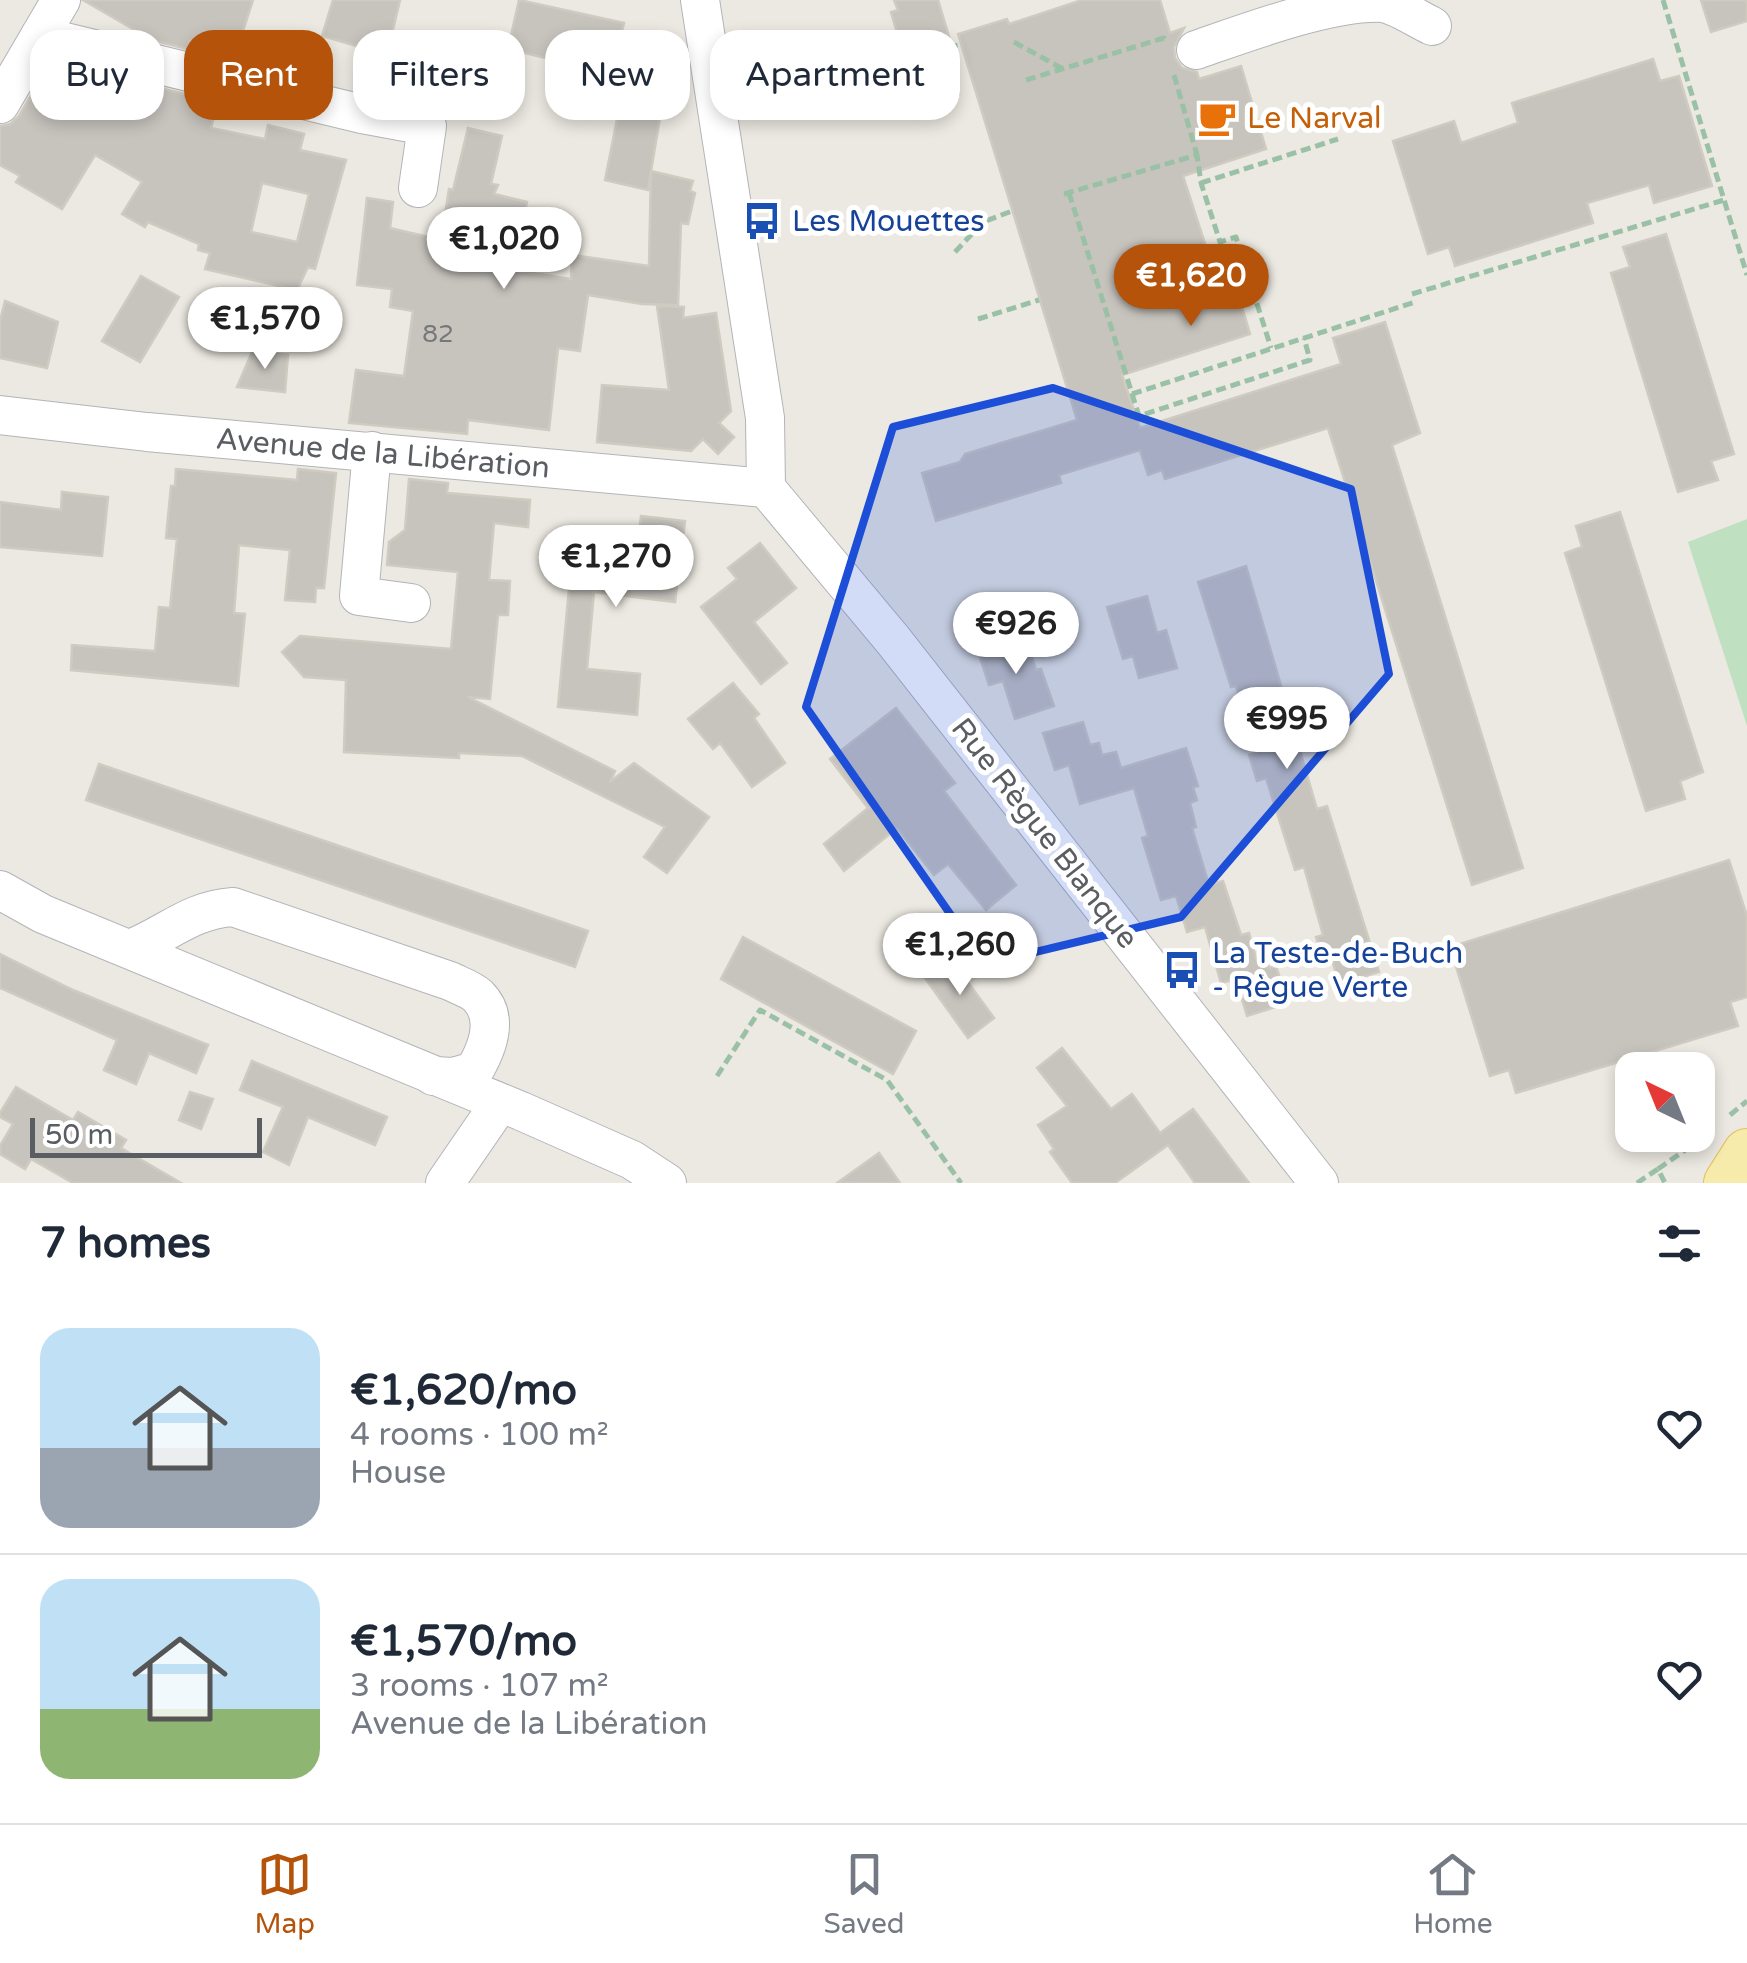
<!DOCTYPE html>
<html lang="en">
<head>
<meta charset="utf-8">
<style>
  body { margin:0; font-family:"Varela Round",sans-serif; background:#f2f2f3; color:#1f2937; height:100vh; display:flex; flex-direction:column; font-size:38px; white-space:nowrap }
  * { box-sizing:border-box; margin:0 }
  p { font-size:32px; color:#747a83 }
  .icon { flex:none; width:55px; height:55px; fill:none; stroke:currentColor; stroke-width:2; stroke-linecap:round; stroke-linejoin:round }
  .map { position:relative; height:1183px; overflow:hidden }
  .panel { display:flex; flex-direction:column; background:#fff; flex:1 }
  .panel>* { flex:none }
  .banner { position:absolute; left:30px; top:30px; width:1000px; height:90px; display:flex; gap:20px }
  .needle { width:65px; rotate:317deg }
  .fabs { position:absolute; left:1615px; top:1052px; display:grid; gap:20px }
  .fabs a { display:grid; place-items:center; width:100px; height:100px; border-radius:20px; background:#fff; box-shadow:0 5px 15px #0003; font-size:50px }
  .scale { position:absolute; left:30px; bottom:25px; width:232px; box-sizing:border-box; padding-left:10px; border:5px solid #5a5d61; border-top:0; font-size:28px; line-height:35px; white-space:nowrap; color:#5a5d61; -webkit-text-stroke:8px #fff; paint-order:stroke }
  .price { position:absolute; translate:-50% -85px; padding:0 22px; border-radius:35px; background:#fff; color:#222; font-size:32px; line-height:65px; filter:drop-shadow(0 2px 5px #0008) }
  .price::after { content:''; position:absolute; left:50%; top:60px; width:30px; height:22px; margin-left:-15px; background:inherit; clip-path:polygon(0 0,100% 0,50% 100%) }
  .price.current { background:#b45309; color:#fff }
  ul { padding:0; list-style:none }
  li { display:flex; align-items:center; gap:30px; height:250px; padding:0 40px }
  li+li { border-top:2px solid #e0e1e3 }
  li span { display:grid; place-items:center; flex:none; width:280px; height:200px; border-radius:30px; color:#555 }
  li>.icon { margin-inline-start:auto }
  span .icon { width:120px; height:120px; fill:#fffc; stroke-width:1 }
  li b { font-size:42px }
  h2 { display:flex; justify-content:space-between; align-items:center; height:120px; padding:0 40px; font-size:42px }
  .pill { padding:0 35px; border-radius:30px; background:#fff; box-shadow:0 5px 15px #0003; font-size:35px; line-height:90px }
  .pill.current { background:#b45309; color:#fff }
  .tabs { display:flex; justify-content:space-around; align-items:center; height:140px; border-top:2px solid #e0e1e3; background:#fff; font-size:28px; color:#747a83 }
  .tabs a { display:grid; justify-items:center; gap:5px }
  .tabs .current { color:#b45309 }
  .map>svg:first-child { display:block }
  .green { fill:#c0e1c1 }
  .water { fill:#a7d2f6 }
  .building { fill:#c7c4be; stroke:#cfcbc1; stroke-width:2.5; fill-rule:evenodd }
  .lines { fill:none; stroke-linecap:round; stroke-linejoin:round }
  .minor-casing { stroke:#b2b4b8; stroke-width:40 }
  .major-casing { stroke:#e2c163; stroke-width:50 }
  .path { stroke:#9ac1a6; stroke-width:5; stroke-dasharray:10 5; stroke-linecap:butt }
  .minor { stroke:#fff; stroke-width:38 }
  .major { stroke:#f6ebab; stroke-width:48 }
  .marked { fill:#1d4ed8; fill-opacity:0.2; stroke:#1d4ed8; stroke-width:8; stroke-linejoin:round }
  .labels { text-anchor:middle; stroke-width:10; stroke-linejoin:round; paint-order:stroke }
  .number-label { font-size:25px; fill:#757778 }
  .food-label { font-size:30px; fill:#c56008; stroke:#fff; text-anchor:start }
  .transit-label { font-size:30px; fill:#164399; stroke:#fff; text-anchor:start }
  .street-label { font-size:30px; fill:#5a5d61; stroke:#fff }
</style>
</head>
<body>
<div class="map">
<svg width="1747" height="1183" viewBox="0 0 1747 1183">
  <rect width="100%" height="100%" fill="#ebe9e1"/>
  <polygon class="green" points="1747,519 1747,726 1688,542"/>
  <polygon class="water" points="395,64 413,67 410,86 414,89 415,96 406,104 388,100"/>
  <g class="building">
    <polygon points="83,0 253,0 235,56 190,41 188,49 152,40"/>
    <polygon points="333,0 400,0 387,55 322,36"/>
    <polygon points="519,0 624,23 620,40 564,33 558,61 508,49"/>
    <polygon points="894,0 938,0 950,40 911,52 906,38 899,40 891,12 898,10"/>
    <polygon points="1082,0 1160,0 1170,33 1184,28 1174,47 1175,58 1182,68 1197,72 1199,79 1241,66 1266,149 1183,176 1210,259 1226,254 1250,334 1122,375 1140,428 1341,364 1333,338 1385,322 1420,433 1392,445 1523,868 1472,885 1328,428 1165,479 1162,470 1148,475 1140,450 1059,475 1061,483 936,521 922,473 960,462 965,454 1077,420 958,34 1007,19 1009,24"/>
    <polygon points="1701,0 1747,0 1747,21 1711,32"/>
    <polygon points="583,42 608,47 592,118 579,116"/>
    <polygon points="1653,59 1660,81 1679,76 1712,186 1654,203 1649,185 1587,203 1593,223 1455,266 1449,247 1428,254 1393,141 1454,121 1461,143 1518,123 1512,103"/>
    <path d="M51,62L197,97L195,108L215,113L211,128L265,139L268,125L304,134L300,150L346,160L315,269L308,267L297,290L205,269L210,253L198,250L199,244L148,222L145,227L122,214L142,182L95,155L62,209L16,182L20,176L0,165V126L10,124L19,116ZM262,183L309,194L297,242L251,232Z"/>
    <polygon points="443,67 489,75 484,110 438,102"/>
    <polygon points="621,99 662,106 651,171 693,181 690,191 695,193 688,224 681,223 678,305 642,304 588,295 580,351 558,348 549,430 468,420 467,434 349,423 356,370 404,376 413,311 390,307 392,289 357,285 367,198 393,202 390,228 441,240 449,189 453,190 468,128 502,136 491,184 498,185 494,194 527,202 512,270 571,279 572,255 649,266 651,171 648,190 605,180"/>
    <polygon points="1666,234 1734,454 1711,461 1718,480 1678,492 1611,273 1630,267 1623,247"/>
    <polygon points="141,276 179,297 140,362 102,341"/>
    <polygon points="5,301 58,322 47,368 0,358 0,321"/>
    <polygon points="657,306 684,307 683,318 716,313 731,411 719,423 734,437 718,454 703,439 691,451 597,442 602,385 669,390"/>
    <polygon points="252,352 288,355 285,392 237,387"/>
    <polygon points="176,469 297,480 298,469 336,473 324,588 316,588 315,602 285,600 290,550 239,545 234,613 245,614 238,686 71,670 72,645 155,651 159,607 170,608 177,539 166,538 171,486 175,486"/>
    <polygon points="409,479 448,483 447,493 530,500 528,527 494,523 489,580 510,581 508,615 498,615 490,699 468,697 615,771 610,782 634,763 709,817 667,873 644,857 665,827 522,756 459,753 459,758 344,752 346,680 304,677 282,652 300,636 451,649 458,572 387,565 389,542 405,530"/>
    <polygon points="62,492 108,497 102,556 0,547 0,502 61,510"/>
    <polygon points="1620,512 1703,772 1680,781 1685,799 1646,811 1565,553 1582,547 1576,526"/>
    <polygon points="641,516 685,521 675,602 594,592 587,669 640,674 637,715 558,707 571,567 585,568 588,540 638,545"/>
    <polygon points="760,543 796,588 754,622 787,663 761,684 701,607 737,579 728,568"/>
    <polygon points="1246,566 1317,809 1327,806 1379,972 1339,984 1332,960 1324,962 1316,937 1323,935 1304,867 1295,870 1266,778 1257,781 1249,755 1257,752 1236,686 1231,687 1198,582"/>
    <polygon points="1147,596 1157,633 1166,630 1177,668 1139,678 1133,656 1123,659 1107,607"/>
    <polygon points="1015,636 1024,660 1032,657 1036,670 1041,669 1054,706 1015,719 1003,681 989,685 977,648"/>
    <polygon points="733,683 759,714 754,718 785,763 752,787 720,743 713,749 688,719"/>
    <polygon points="896,708 955,783 944,791 1016,885 986,910 948,864 934,875 897,828 844,871 824,844 868,808 830,759"/>
    <polygon points="1083,722 1090,745 1099,743 1102,755 1116,752 1121,768 1186,748 1198,786 1193,787 1197,800 1190,803 1196,827 1192,828 1209,885 1223,881 1241,935 1249,933 1256,958 1265,955 1269,968 1276,966 1288,1003 1247,1016 1236,979 1221,983 1205,927 1187,932 1176,896 1161,900 1142,838 1148,836 1134,788 1080,804 1069,765 1055,770 1043,733"/>
    <polygon points="99,764 588,931 575,967 86,800"/>
    <polygon points="1729,860 1747,916 1747,997 1730,1002 1738,1026 1516,1093 1509,1070 1490,1076 1450,947"/>
    <polygon points="743,937 916,1031 893,1074 721,979"/>
    <polygon points="0,954 73,990 208,1045 196,1073 149,1053 136,1084 104,1070 117,1040 0,988"/>
    <polygon points="951,959 994,1018 968,1038 925,978"/>
    <polygon points="1062,1048 1111,1109 1132,1094 1160,1133 1193,1109 1249,1183 1195,1183 1168,1145 1115,1183 1072,1183 1050,1152 1054,1149 1038,1125 1067,1106 1037,1068"/>
    <polygon points="252,1061 387,1117 375,1145 308,1117 289,1165 263,1152 283,1107 240,1090"/>
    <polygon points="16,1087 73,1120 78,1112 126,1140 121,1148 181,1183 73,1183 31,1159 25,1169 0,1154 0,1146 13,1124 0,1117 0,1113"/>
    <polygon points="190,1092 213,1099 201,1129 179,1120"/>
    <polygon points="879,1153 900,1183 837,1183"/>
  </g>
  <g class="lines">
    <g class="minor-casing">
      <g id="minor">
        <polyline points="700,0 765,418 766,488"/>
        <polyline points="40,36 362,114 427,126 418,188"/>
        <path d="M1196,50C1245,33 1333,0 1383,3C1399,6 1417,19 1432,26"/>
        <polyline points="0,104 61,0"/>
        <polyline points="0,415 147,432 766,488"/>
        <polyline points="372,451 359,596 411,603"/>
        <polyline points="766,488 893,640 1319,1183"/>
        <polyline points="0,890 43,914 521,1111 632,1160 667,1183"/>
        <path d="M130,949C168,934 190,910 233,907L450,981C458,985 472,990 478,996C500,1018 487,1049 474,1071L454,1077L433,1076"/>
        <polyline points="445,1183 500,1103"/>
      </g>
    </g>
    <g class="major-casing">
      <polyline id="major" points="1728,1183 1747,1153"/>
    </g>
    <g class="path">
      <polyline points="1663,0 1747,275"/>
      <polyline points="1014,42 1063,69"/>
      <polyline points="932,74 952,46 961,45"/>
      <polyline points="1174,75 1197,155"/>
      <polyline points="1026,80 1164,38 1165,41"/>
      <polyline points="890,89 932,74 959,96"/>
      <polyline points="1201,183 1338,139"/>
      <polyline points="1069,193 1139,416 1310,360 1304,338"/>
      <polyline points="1064,194 1197,155 1201,183 1220,242 1236,237 1271,348"/>
      <polyline points="955,252 983,222 1012,211"/>
      <polyline points="1412,294 1724,200"/>
      <polyline points="978,319 1039,300"/>
      <polyline points="1132,394 1415,302"/>
      <polyline points="717,1076 760,1010 887,1080 961,1183"/>
      <polyline points="1730,1115 1747,1101"/>
      <polyline points="1658,1169 1711,1132"/>
      <polyline points="1637,1183 1658,1169 1665,1183"/>
    </g>
    <use href="#minor" class="minor"/>
    <use href="#major" class="major"/>
  </g>
  <path class="marked" d="M1053,388L1351,489L1389,674L1181,917L985,964L806,707L893,427Z"/>
  <defs>
    <g id="cafe-bare" transform="scale(3)"><path d="M-5.5-4.5H6V0H3Q3 3.5 0 3.5H-2.5Q-5.5 3.5-5.5 0ZM3-3.2v2h1.7v-2ZM-6 4.5H4V6H-6Z" fill="#e8710a" stroke="#fff" stroke-width="2.5" paint-order="stroke"/></g>
    <g id="bus-bare" transform="scale(3)"><path d="M-5-6H5V4H4V6H2V4H-2V6H-4V4H-5ZM-3.5-4V0h7V-4ZM-3.5 1.2v1.5H-2V1.2ZM2 1.2v1.5H3.5V1.2Z" fill="#1a4fb4" stroke="#fff" stroke-width="2.5" paint-order="stroke"/></g>
  </defs>
  <g fill-rule="evenodd">
    <use href="#cafe-bare" x="1217" y="118"/>
    <use href="#bus-bare" x="762" y="221"/>
    <use href="#bus-bare" x="1182" y="970"/>
  </g>
  <g class="labels">
    <g class="number-label">
      <text x="438" y="342">82</text>
    </g>
    <g class="food-label">
      <text x="1247" y="128">Le Narval</text>
    </g>
    <g class="transit-label">
      <text x="792" y="231">Les Mouettes</text>
      <text x="1212" y="963">La Teste-de-Buch<tspan x="1212" dy="34">- Règue Verte</tspan></text>
    </g>
    <g class="street-label">
      <text transform="translate(383 453) rotate(5)" y="10">Avenue de la Libération</text>
      <text transform="translate(1045 833) rotate(52)" y="10">Rue Règue Blanque</text>
    </g>
  </g>
</svg>
<div class="fabs">
<a><svg class="needle" viewBox="-14 -14 28 28"><path d="M0-13l5 13h-10z" fill="#e53935"/><path d="M0 13l5-13h-10z" fill="#747a83"/></svg></a>
</div>
<div class="scale">50 m</div>
<b class="price" style="left:504px;top:292px">€1,020</b>
<b class="price current" style="left:1191px;top:329px">€1,620</b>
<b class="price" style="left:265px;top:372px">€1,570</b>
<b class="price" style="left:616px;top:610px">€1,270</b>
<b class="price" style="left:1016px;top:677px">€926</b>
<b class="price" style="left:1287px;top:772px">€995</b>
<b class="price" style="left:960px;top:998px">€1,260</b>
<div class="banner">
<a class="pill">Buy</a>
<a class="pill current">Rent</a>
<a class="pill">Filters</a>
<a class="pill">New</a>
<a class="pill">Apartment</a>
</div>
</div>
<section class="panel">
<h2>7 homes<svg class="icon" aria-label="filters" viewBox="0 0 24 24"><path d="M4 7h16M4 17h16"/><circle cx="9" cy="7" r="2"/><circle cx="15" cy="17" r="2"/></svg></h2>
<ul>
<li><span style="background:linear-gradient(#bfe0f5 60%,#9aa5b1 0)"><svg class="icon" aria-label="home" viewBox="0 0 24 24"><path d="M3 11l9-7 9 7M6 9v11h12V9"/></svg></span><div><b>€1,620/mo</b><p>4 rooms · 100 m²</p><p>House</p></div><svg class="icon" aria-label="heart" viewBox="0 0 24 24"><path d="M12 20l-8-8c-3-5 5-10 8-4 3-6 11-1 8 4z"/></svg></li>
<li><span style="background:linear-gradient(#bfe0f5 65%,#8fb573 0)"><svg class="icon" aria-label="home" viewBox="0 0 24 24"><path d="M3 11l9-7 9 7M6 9v11h12V9"/></svg></span><div><b>€1,570/mo</b><p>3 rooms · 107 m²</p><p>Avenue de la Libération</p></div><svg class="icon" aria-label="heart" viewBox="0 0 24 24"><path d="M12 20l-8-8c-3-5 5-10 8-4 3-6 11-1 8 4z"/></svg></li>
</ul>
</section>
<nav class="tabs">
<a class="current"><svg class="icon" aria-label="map" viewBox="0 0 24 24"><path d="M3 6l6-2 6 2 6-2v14l-6 2-6-2-6 2zM9 4v14M15 6v14"/></svg>Map</a>
<a><svg class="icon" aria-label="saved" viewBox="0 0 24 24"><path d="M7 4h10v16l-5-4-5 4z"/></svg>Saved</a>
<a><svg class="icon" aria-label="home" viewBox="0 0 24 24"><path d="M3 11l9-7 9 7M6 9v11h12V9"/></svg>Home</a>
</nav>
</body>
</html>
